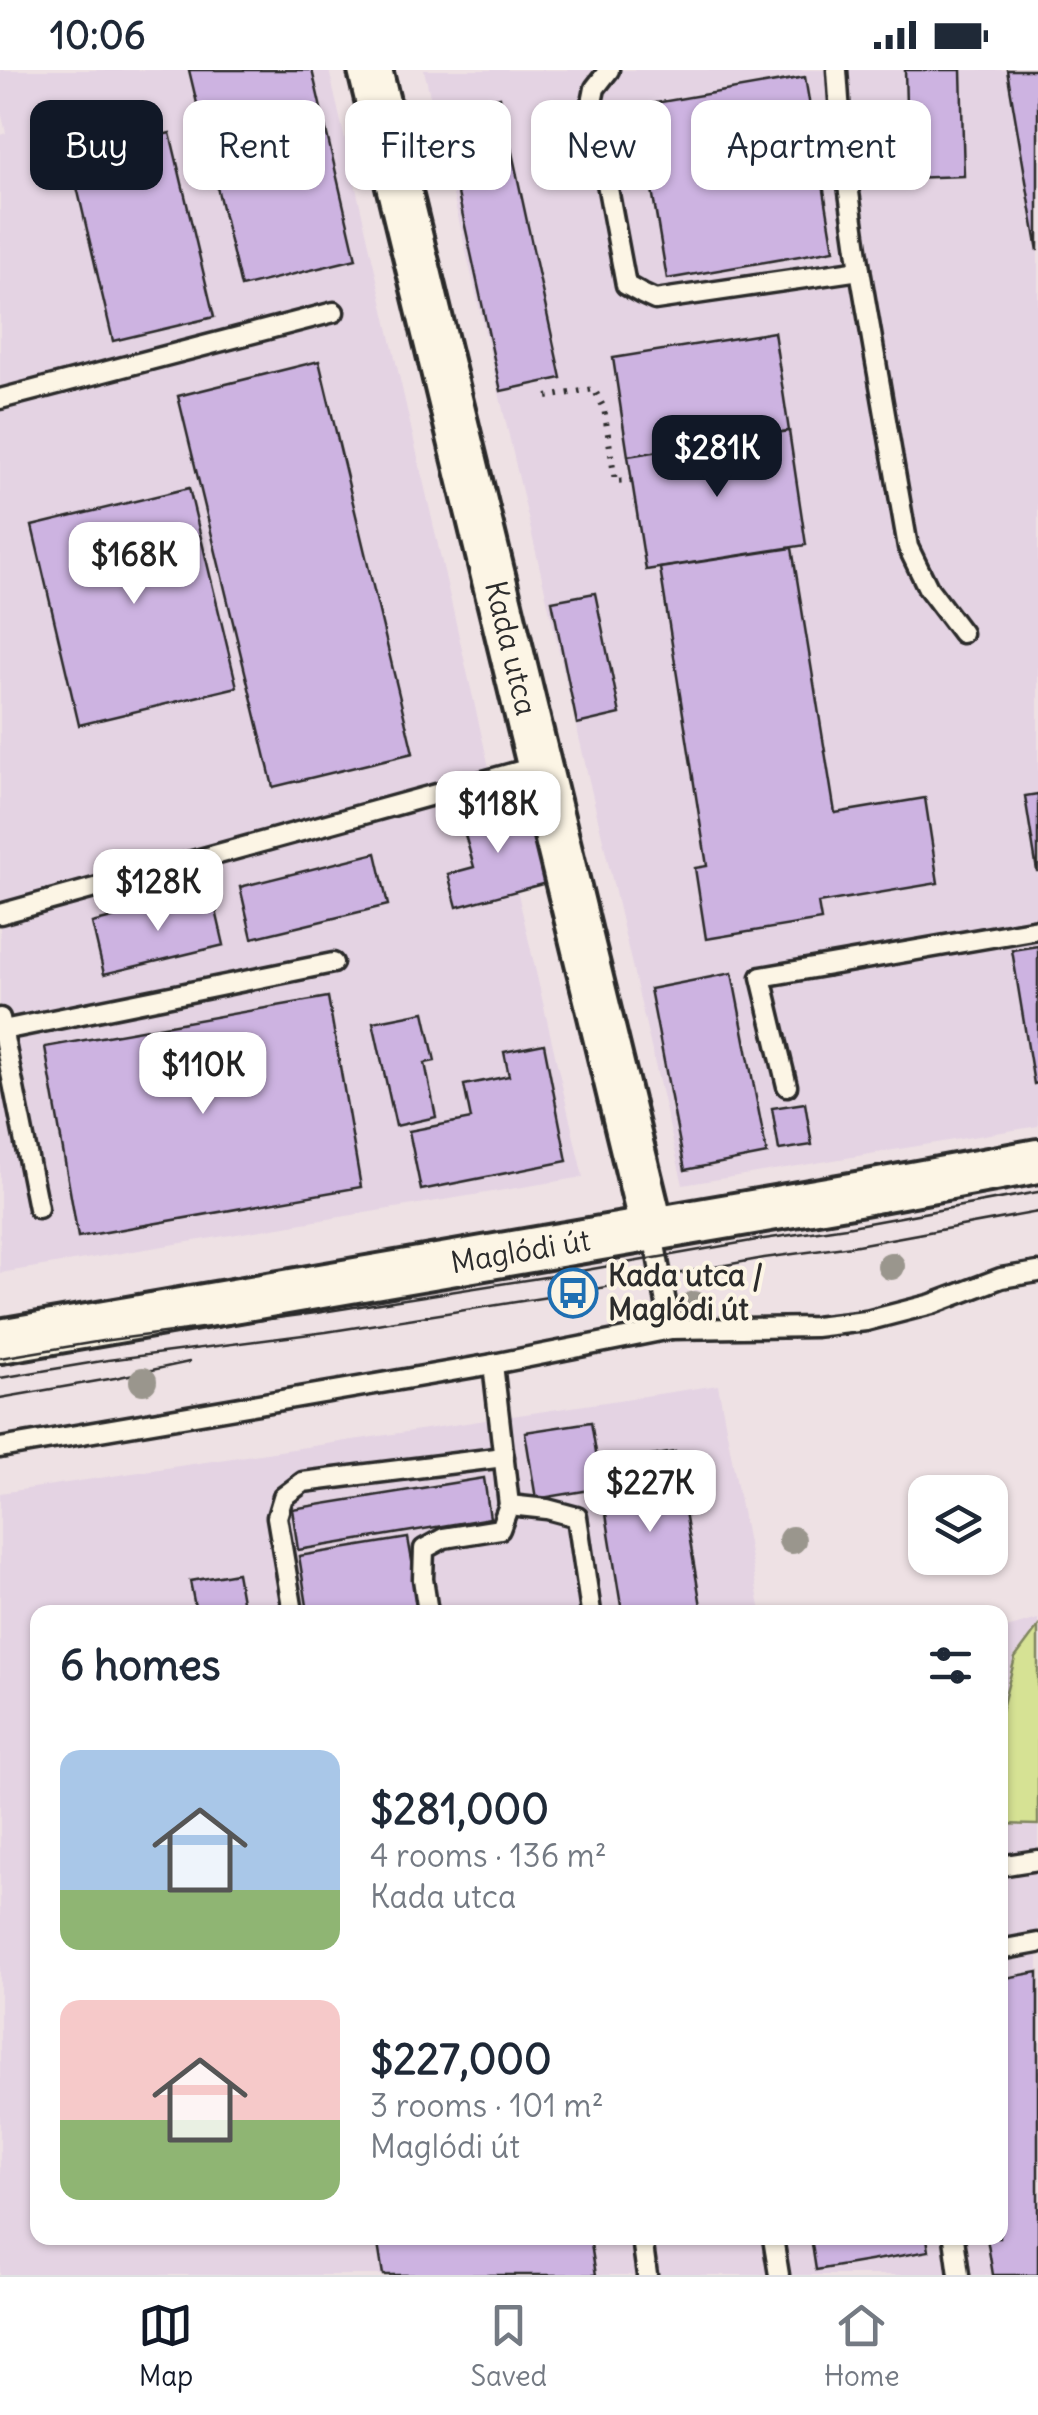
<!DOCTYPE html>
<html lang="en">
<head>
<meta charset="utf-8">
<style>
  body { margin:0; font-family:Delius,sans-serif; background:#f2f2f3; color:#1f2937; height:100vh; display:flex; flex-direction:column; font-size:38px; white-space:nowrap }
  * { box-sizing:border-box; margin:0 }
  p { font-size:32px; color:#747a83 }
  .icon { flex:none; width:55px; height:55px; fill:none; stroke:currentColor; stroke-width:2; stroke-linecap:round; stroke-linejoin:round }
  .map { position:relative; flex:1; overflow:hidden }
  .panel { position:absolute; left:30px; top:1535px; width:978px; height:640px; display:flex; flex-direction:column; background:#fff; border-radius:20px; box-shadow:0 2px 8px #0004 }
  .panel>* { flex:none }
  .top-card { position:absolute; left:30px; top:30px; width:980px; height:90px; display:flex; gap:20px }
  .fabs { position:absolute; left:908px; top:1405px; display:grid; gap:20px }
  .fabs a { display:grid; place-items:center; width:100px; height:100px; border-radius:20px; background:#fff; box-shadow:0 2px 8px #0004; font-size:50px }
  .price { position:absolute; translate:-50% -85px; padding:0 22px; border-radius:20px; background:#fff; color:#222; font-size:32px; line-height:65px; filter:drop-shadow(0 2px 5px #0008) }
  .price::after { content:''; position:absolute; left:50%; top:60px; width:30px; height:22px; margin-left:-15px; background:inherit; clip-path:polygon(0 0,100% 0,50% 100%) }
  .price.selected { background:#111827; color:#fff }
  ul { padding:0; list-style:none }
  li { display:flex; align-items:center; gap:30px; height:250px; padding:0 30px }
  li span { display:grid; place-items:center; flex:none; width:280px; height:200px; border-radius:20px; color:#555 }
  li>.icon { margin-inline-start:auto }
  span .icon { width:120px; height:120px; fill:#fffc; stroke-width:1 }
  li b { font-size:42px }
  h2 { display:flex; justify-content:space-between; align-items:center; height:120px; padding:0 30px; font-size:42px }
  .tag { padding:0 35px; border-radius:20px; background:#fff; box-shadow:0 2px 8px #0004; font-size:35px; line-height:90px }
  .tag.selected { background:#111827; color:#fff }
  .status { display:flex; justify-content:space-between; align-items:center; height:70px; padding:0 50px; background:#fff; direction:ltr }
  .status svg { height:28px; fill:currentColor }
  .dock { display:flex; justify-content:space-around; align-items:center; height:140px; border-top:2px solid #e0e1e3; background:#fff; font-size:28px; color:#747a83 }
  .dock a { display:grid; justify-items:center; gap:5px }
  .dock .selected { color:#111827 }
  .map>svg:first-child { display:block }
  .built { fill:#e4d3e3 }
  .green { fill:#d6e294; stroke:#808660; stroke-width:2.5 }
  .building { fill:#cdb3e1; stroke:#2b2b2b; stroke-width:2.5 }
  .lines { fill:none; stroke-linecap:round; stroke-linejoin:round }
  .service-casing { stroke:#2b2b2b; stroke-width:25 }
  .tertiary-casing { stroke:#2b2b2b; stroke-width:50 }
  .path { stroke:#2b2b2b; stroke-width:6; stroke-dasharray:2.5 8; stroke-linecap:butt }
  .service { stroke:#fcf5e5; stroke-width:18 }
  .tertiary { stroke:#fcf5e5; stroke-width:42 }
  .tram { stroke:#2b2b2b; stroke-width:2.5 }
  .tree { fill:#9a968d }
  .labels { text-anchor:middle; stroke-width:8; stroke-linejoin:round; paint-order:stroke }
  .street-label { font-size:30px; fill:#2b2b2b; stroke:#fcf5e5 }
  .poi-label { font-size:30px; font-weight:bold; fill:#2b2b2b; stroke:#fcf5e5; text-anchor:start }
</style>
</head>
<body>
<div class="status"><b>10:06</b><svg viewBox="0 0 49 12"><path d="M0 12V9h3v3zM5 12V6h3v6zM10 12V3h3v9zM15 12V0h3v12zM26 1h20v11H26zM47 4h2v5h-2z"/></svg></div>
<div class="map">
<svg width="1038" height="2205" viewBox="0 0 1038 2205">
  <rect width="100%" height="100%" fill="#eee1e4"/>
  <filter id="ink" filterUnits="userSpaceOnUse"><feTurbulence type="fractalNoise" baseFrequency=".01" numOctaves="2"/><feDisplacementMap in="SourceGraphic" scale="20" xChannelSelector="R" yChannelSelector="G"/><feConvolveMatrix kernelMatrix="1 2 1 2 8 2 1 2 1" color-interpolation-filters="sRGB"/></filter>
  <g filter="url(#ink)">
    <g class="built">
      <polygon points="0,0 329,0 583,1107 0,1203 0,65 6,63 0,37"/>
      <polygon points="424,0 1038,0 1038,1056 683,1115"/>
      <polygon points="718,1315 761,1542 38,1542 38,2168 1000,2168 1000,1560 1038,1549 1038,2205 0,2205 0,1423"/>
    </g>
    <polygon class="green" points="1038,1557 1038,1755 1000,1754 1000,1646 1015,1588"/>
    <g class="building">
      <polygon points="189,0 312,0 326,60 210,88"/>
      <polygon points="905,0 961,0 964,106 908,108"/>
      <polygon points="1007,0 1038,0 1038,181"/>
      <polygon points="805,7 834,180 667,209 638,36"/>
      <polygon points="500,27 561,308 501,321 440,41"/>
      <polygon points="326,60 356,189 241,217 210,88"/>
      <polygon points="170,63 214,247 113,271 70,87"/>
      <polygon points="774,262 789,361 628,386 613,288"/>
      <polygon points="319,291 413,683 273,717 178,326"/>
      <polygon points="789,361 806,475 646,500 628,386"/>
      <polygon points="189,418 237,617 79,655 32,456"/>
      <polygon points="792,478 835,743 925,728 938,813 818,833 821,850 706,869 695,798 707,796 660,498"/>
      <polygon points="595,523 620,644 577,654 552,531"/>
      <polygon points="1038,724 1038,801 1037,801 1025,726"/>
      <polygon points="524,732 546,813 457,837 448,804 474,797 461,750"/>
      <polygon points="376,783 388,835 252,868 240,817"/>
      <polygon points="212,823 224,875 104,904 92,853"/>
      <polygon points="1038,876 1038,1013 1034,1014 1012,880"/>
      <polygon points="732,903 767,1084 685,1100 650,919"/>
      <polygon points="328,927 361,1117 78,1167 45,977"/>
      <polygon points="424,942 435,991 425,993 436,1047 396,1056 373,952"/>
      <polygon points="544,974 567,1091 421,1120 409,1061 471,1049 464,1015 509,1006 504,982"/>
      <polygon points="805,1033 812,1075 779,1080 772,1038"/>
      <polygon points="591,1352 602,1418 536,1429 525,1362"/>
      <polygon points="675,1382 702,1542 622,1542 598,1395"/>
      <polygon points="484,1408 490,1448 298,1480 292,1439"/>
      <polygon points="408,1468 421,1542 308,1542 299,1486"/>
      <polygon points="237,1503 244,1542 196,1542 190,1511"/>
      <polygon points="1038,1902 1038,2205 993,2205 987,2168 1000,2168 1000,1909"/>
      <polygon points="377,2168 590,2168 596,2205 383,2205"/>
      <polygon points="811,2168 927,2168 929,2181 816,2200"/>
    </g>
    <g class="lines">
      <g class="service-casing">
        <g id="service">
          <polyline points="609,0 595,18 592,33 626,215 642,224 655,230 860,200"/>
          <polyline points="837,0 842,73 860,200 908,477 928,518 962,563"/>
          <polyline points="0,329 334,242"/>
          <polyline points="0,844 538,696"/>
          <polyline points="0,948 38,1138"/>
          <polyline points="3,960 333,893"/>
          <polyline points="787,1016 761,907 1038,859"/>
          <polyline points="652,1159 671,1259"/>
          <polyline points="0,1378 493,1294 671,1259 815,1257 866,1251 932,1234 1001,1208 1038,1202"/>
          <polyline points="509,1435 547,1439 577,1447 591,1542"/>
          <polyline points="293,1542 277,1447 283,1427 303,1412 504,1387"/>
          <polyline points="428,1542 423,1509 424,1479 444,1468 500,1459 509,1435 493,1294"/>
          <polyline points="1000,1796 1038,1790"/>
          <polyline points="1000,1880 1038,1873"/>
          <polyline points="642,2168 647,2205"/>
          <polyline points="773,2168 779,2205"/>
          <polyline points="954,2168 959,2205"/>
        </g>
      </g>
      <g class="tertiary-casing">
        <g id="tertiary">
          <path id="s1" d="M370,0L652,1159"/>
          <path id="s2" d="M0,1271L863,1123L1038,1091"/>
        </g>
      </g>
      <polyline class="path" points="547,327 594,319 604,338 615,411 632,410"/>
      <use href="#service" class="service"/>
      <use href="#tertiary" class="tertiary"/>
      <g class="tram">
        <polyline points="0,1288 102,1271 316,1243 558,1205 757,1170 846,1157 1038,1122"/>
        <polyline points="0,1308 108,1290 326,1262 573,1223 764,1188 852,1176 1038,1142"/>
        <polyline points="0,1328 115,1308 189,1292"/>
      </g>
    </g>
    <g class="tree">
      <circle cx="891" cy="1196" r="14"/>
      <circle cx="694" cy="1235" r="14"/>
      <circle cx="143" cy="1311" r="14"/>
      <circle cx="792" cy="1470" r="14"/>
    </g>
  </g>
  <defs>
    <g id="bus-ring" transform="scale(2.5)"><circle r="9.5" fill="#fcf5e5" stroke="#1f6fb2" stroke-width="1.5"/><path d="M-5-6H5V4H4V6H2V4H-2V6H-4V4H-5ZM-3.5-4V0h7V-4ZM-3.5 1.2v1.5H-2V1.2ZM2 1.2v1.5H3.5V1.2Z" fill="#1f6fb2"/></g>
  </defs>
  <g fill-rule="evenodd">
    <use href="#bus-ring" x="573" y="1223"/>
  </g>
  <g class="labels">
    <g class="street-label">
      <text dy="10" stroke="none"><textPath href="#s1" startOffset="595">Kada utca</textPath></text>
      <text dy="10" stroke="none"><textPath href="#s2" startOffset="528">Maglódi út</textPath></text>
    </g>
    <g class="poi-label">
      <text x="608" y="1216">Kada utca /<tspan x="608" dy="34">Maglódi út</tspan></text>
    </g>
  </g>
</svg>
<div class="fabs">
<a><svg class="icon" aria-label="layers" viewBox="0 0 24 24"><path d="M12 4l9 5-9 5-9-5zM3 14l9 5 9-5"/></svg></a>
</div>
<b class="price selected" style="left:717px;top:430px">$281K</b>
<b class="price" style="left:134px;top:537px">$168K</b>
<b class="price" style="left:498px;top:786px">$118K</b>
<b class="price" style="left:158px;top:864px">$128K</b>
<b class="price" style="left:203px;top:1047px">$110K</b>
<b class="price" style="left:650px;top:1465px">$227K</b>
<div class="top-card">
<a class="tag selected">Buy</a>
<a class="tag">Rent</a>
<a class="tag">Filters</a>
<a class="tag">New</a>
<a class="tag">Apartment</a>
</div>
<section class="panel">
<h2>6 homes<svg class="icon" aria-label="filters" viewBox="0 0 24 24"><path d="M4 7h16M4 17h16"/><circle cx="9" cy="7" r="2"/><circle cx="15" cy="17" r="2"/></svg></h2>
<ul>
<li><span style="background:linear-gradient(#a9c7e8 70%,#8fb573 0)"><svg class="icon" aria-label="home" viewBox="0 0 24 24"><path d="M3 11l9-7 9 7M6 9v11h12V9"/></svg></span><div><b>$281,000</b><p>4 rooms · 136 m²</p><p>Kada utca</p></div></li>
<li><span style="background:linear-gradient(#f6c9c9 60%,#8fb573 0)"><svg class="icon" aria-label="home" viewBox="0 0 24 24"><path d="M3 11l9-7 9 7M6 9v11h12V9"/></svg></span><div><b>$227,000</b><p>3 rooms · 101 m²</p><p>Maglódi út</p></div></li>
</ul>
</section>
</div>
<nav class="dock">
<a class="selected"><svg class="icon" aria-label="map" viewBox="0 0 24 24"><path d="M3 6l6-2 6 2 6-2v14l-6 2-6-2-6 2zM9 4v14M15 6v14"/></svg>Map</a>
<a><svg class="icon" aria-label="saved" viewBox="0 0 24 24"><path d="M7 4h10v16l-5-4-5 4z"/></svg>Saved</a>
<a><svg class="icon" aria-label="home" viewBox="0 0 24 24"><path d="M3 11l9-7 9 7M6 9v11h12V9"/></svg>Home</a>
</nav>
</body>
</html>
